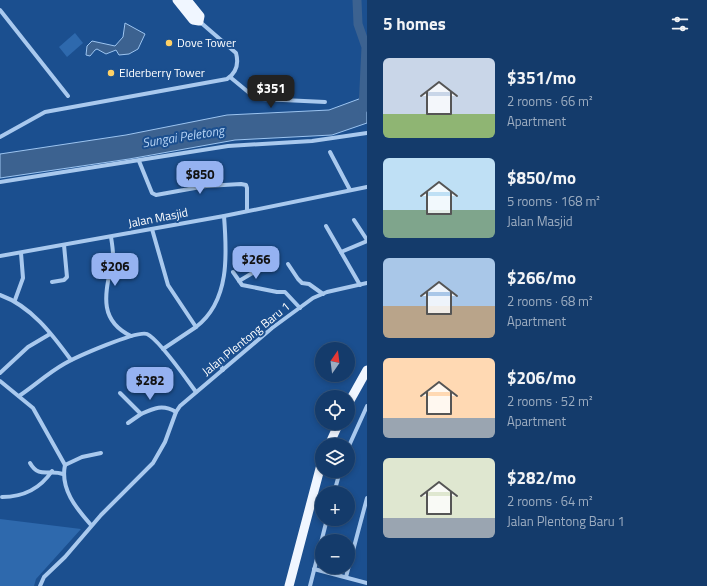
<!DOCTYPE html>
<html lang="en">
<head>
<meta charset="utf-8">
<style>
  body { margin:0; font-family:"Titillium Web",sans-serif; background:#1d4271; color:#f1f3f6; height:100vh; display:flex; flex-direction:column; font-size:15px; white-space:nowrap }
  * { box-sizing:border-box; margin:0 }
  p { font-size:13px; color:#9dadc1 }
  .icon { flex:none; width:22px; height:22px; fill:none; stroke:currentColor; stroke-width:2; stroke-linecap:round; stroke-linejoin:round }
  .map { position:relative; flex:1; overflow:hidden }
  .side { display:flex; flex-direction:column; background:#143b6b; width:340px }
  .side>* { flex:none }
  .needle { width:26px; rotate:14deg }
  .controls { position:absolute; left:315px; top:342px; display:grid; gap:8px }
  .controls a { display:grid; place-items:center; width:40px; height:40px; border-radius:50%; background:#143b6b; box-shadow:0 2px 6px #0003,0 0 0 1px #33557e; font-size:20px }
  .price { position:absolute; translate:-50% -34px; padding:0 9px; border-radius:8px; background:#95b2f1; color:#111; font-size:13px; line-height:26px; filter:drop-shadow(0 1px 2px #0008) }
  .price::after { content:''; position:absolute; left:50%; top:24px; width:12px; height:9px; margin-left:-6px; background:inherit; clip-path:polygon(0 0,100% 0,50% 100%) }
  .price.current { background:#222; color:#fff }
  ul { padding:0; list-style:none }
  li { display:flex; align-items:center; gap:12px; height:100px; padding:0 16px }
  li span { display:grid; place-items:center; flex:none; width:112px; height:80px; border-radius:6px; color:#555 }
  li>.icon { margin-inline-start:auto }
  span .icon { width:48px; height:48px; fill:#fffc; stroke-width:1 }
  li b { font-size:17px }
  h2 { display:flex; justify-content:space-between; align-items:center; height:48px; padding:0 16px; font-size:17px }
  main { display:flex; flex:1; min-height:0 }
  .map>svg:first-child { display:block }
  .green { fill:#2e69ad }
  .water { fill:#3c6290; stroke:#9cc4f0 }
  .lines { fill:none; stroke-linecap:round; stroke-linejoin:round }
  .river { stroke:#3c6290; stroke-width:9 }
  .street { stroke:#a9c9ee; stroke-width:4 }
  .primary { stroke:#f0f6ff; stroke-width:9 }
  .poi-dot { fill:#ffd166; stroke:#1b4f8f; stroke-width:1.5 }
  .labels { text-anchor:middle; stroke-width:4; stroke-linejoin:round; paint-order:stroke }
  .poi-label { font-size:12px; fill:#fff; stroke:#1b4f8f; text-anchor:start }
  .street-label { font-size:12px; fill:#fff; stroke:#1b4f8f }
  .water-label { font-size:13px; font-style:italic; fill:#b5d3f5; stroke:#1b4f8f }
</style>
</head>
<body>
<main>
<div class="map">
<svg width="367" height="586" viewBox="0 0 367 586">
  <rect width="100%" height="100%" fill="#1b4f8f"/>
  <g class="green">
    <polygon points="75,33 83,43 67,57 59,47"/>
    <polygon points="0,519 81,529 36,579 34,586 0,586"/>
  </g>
  <g class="water">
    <polygon points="125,23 145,34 138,49 129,54 119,55 116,50 106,54 97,49 95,50 90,56 86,55 87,46 92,41 115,46 123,37"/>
    <polygon points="367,96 367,123 332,135 235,140 129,159 0,178 0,154 126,135 227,115 329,110"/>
  </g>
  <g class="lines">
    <polyline class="river" points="357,0 358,24 366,47 363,109"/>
    <g class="street">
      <polyline points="0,10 68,96"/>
      <polyline points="230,77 253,96 262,99 325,102"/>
      <path d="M0,137L45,112L227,79C236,73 239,64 236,53L199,21"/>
      <polyline points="330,152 350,190"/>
      <polyline points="139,161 152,193 156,195 206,186 241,184 246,185 247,188 247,211"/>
      <polyline points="0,182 228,146 312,141 367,133"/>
      <polyline points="354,220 367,240"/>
      <polyline points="326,226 360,285"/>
      <polyline points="152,229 168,285 196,327 163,349"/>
      <path d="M111,237C112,243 113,249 113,255C108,287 94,318 131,336"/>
      <polyline points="341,252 367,241"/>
      <polyline points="0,256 224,216 367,187"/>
      <polyline points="288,264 298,279 302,283 309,284 323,294"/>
      <polyline points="233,272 242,285 277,292 285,292 300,308"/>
      <polyline points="239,281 266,265"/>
      <polyline points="52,282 64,280 67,277 64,245"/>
      <path d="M0,295C31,306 52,334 71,360"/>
      <polyline points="15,300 23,278 21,253"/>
      <path d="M196,327C230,301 227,254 224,216"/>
      <polyline points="223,370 220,364 227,356"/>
      <polyline points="0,373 28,347 50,334"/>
      <polyline points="0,381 33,408 65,465"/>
      <path d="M120,393L141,414C154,408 163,404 176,412"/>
      <path d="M19,396C34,386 48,373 64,364C76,357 137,330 147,334C159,339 187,380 196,392"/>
      <polyline points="128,423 141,414"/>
      <polyline points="348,448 367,406"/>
      <path d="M30,463C39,479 49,469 63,474"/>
      <path d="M65,465C60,489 76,508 91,525"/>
      <polyline points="65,465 82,457 101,453"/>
      <polyline points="334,493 340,471"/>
      <path d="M2,497C24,497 40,489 52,471"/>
      <polyline points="314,569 367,583"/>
      <polyline points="346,577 367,498"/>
      <polyline points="40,586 44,577 65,557 101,515 153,463 165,442 176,412 180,406 272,328 313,298 327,292 367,283"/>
      <polyline points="310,586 327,519"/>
    </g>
    <g class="primary">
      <polyline points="177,0 193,20 199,21 200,16 187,0"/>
      <polyline points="348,404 367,370"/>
      <polyline points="329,445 339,423"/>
      <polyline points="289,586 322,461"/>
    </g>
  </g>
  <g class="poi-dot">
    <circle cx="169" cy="43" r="4"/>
    <circle cx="111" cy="73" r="4"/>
  </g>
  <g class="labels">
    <g class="poi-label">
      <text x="177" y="47">Dove Tower</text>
      <text x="119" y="77">Elderberry Tower</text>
    </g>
    <g class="street-label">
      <text transform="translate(158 218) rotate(-11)" y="4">Jalan Masjid</text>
      <text transform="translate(246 339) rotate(-39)" y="4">Jalan Plentong Baru 1</text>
    </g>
    <g class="water-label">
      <text transform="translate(183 136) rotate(-9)" y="5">Sungai Peletong</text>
    </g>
  </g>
</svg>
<div class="controls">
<a><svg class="needle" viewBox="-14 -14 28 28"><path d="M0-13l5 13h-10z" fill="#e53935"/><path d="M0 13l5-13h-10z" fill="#9dadc1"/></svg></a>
<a><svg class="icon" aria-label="locate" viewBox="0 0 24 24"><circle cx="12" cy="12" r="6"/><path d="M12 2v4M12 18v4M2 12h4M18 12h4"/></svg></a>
<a><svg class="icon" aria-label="layers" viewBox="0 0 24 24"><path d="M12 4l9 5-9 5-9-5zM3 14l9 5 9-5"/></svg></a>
<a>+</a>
<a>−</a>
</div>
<b class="price current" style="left:271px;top:109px">$351</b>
<b class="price" style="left:200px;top:195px">$850</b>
<b class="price" style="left:256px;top:280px">$266</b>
<b class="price" style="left:115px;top:287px">$206</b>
<b class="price" style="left:150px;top:401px">$282</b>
</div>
<section class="side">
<h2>5 homes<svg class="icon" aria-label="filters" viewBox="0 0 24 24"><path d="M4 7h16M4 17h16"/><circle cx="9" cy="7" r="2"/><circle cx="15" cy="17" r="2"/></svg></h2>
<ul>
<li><span style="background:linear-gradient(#c9d6e8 70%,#8fb573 0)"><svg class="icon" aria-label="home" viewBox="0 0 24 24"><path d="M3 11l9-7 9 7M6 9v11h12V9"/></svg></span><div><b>$351/mo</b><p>2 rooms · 66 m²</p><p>Apartment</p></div></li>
<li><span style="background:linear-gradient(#bfe0f5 65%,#7fa58c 0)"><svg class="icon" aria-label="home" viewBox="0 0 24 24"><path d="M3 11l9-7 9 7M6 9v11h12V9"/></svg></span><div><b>$850/mo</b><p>5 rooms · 168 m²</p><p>Jalan Masjid</p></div></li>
<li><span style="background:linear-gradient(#a9c7e8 60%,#b9a48a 0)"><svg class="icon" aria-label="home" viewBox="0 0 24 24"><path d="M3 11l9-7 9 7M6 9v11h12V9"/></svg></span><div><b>$266/mo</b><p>2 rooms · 68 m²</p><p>Apartment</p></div></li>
<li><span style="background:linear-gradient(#ffd9b3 75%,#9aa5b1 0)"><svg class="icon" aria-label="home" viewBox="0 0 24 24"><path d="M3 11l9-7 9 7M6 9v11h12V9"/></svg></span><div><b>$206/mo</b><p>2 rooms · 52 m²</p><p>Apartment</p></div></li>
<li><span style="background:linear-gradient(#dfe7d0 75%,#9aa5b1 0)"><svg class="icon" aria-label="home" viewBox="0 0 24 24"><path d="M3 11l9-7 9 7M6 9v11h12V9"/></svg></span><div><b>$282/mo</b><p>2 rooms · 64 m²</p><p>Jalan Plentong Baru 1</p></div></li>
</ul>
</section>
</main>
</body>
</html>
